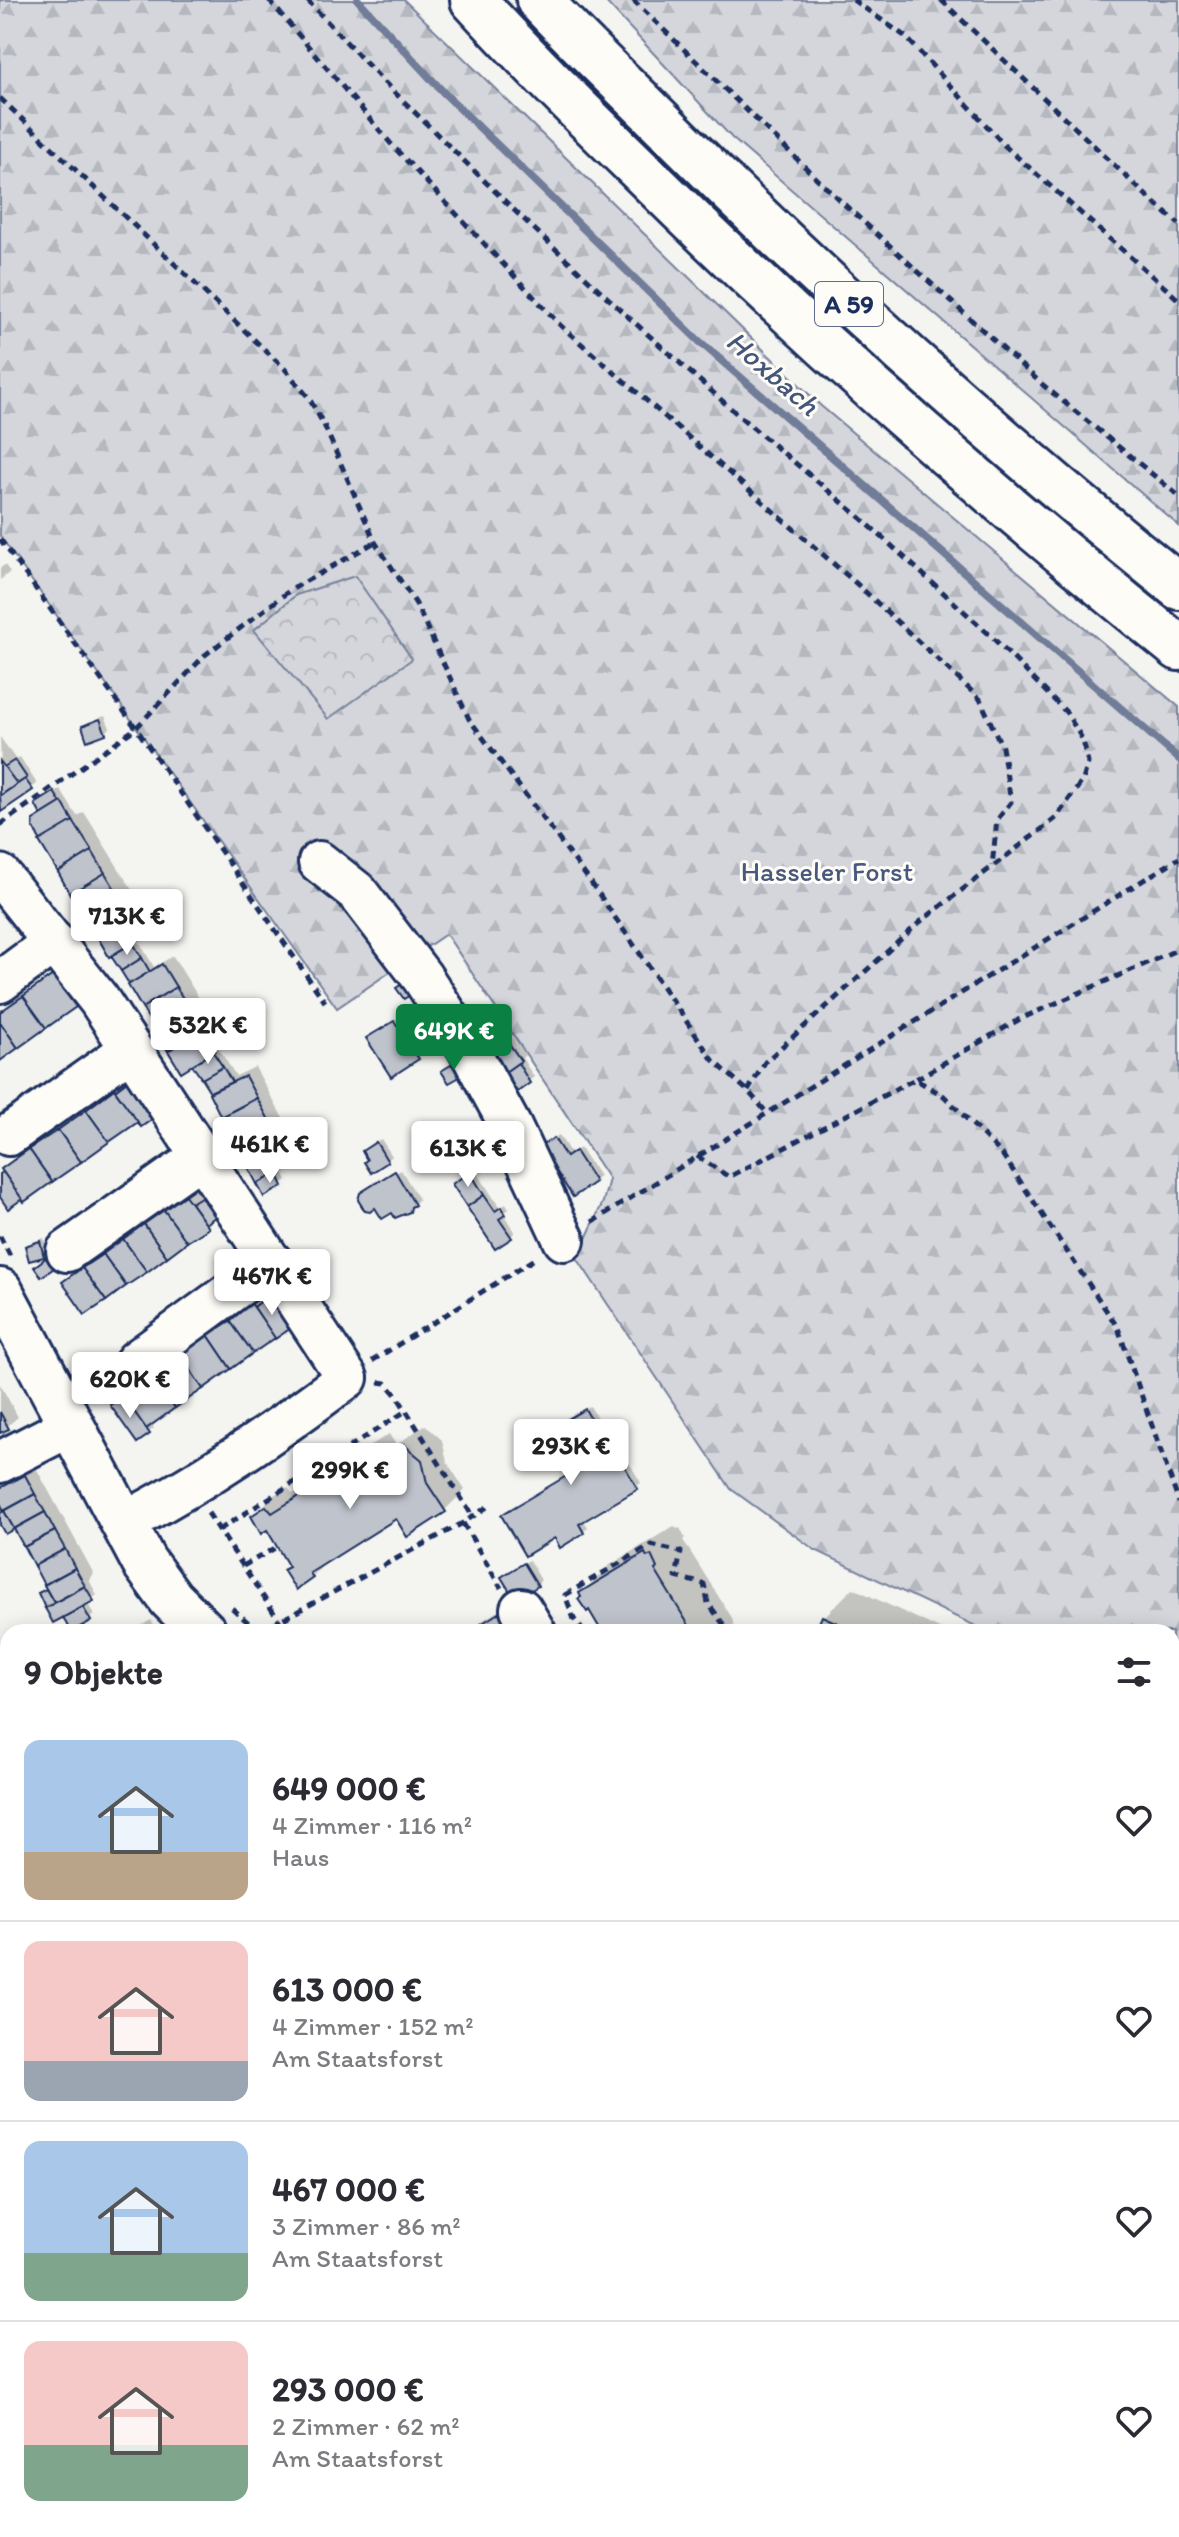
<!DOCTYPE html>
<html lang="de">
<head>
<meta charset="utf-8">
<style>
  body { margin:0; font-family:Itim,sans-serif; background:#f7f7f7; color:#2b2b33; height:100vh; display:flex; flex-direction:column; font-size:30px; white-space:nowrap }
  * { box-sizing:border-box; margin:0 }
  p { font-size:26px; color:#7c7c81 }
  .icon { flex:none; width:44px; height:44px; fill:none; stroke:currentColor; stroke-width:2; stroke-linecap:round; stroke-linejoin:round }
  .map { position:relative; flex:1; overflow:hidden }
  .details { position:absolute; left:0px; top:1624px; width:1180px; height:914px; display:flex; flex-direction:column; background:#fff; border-radius:24px 24px 0 0; box-shadow:0 4px 20px #0003 }
  .details>* { flex:none }
  .price { position:absolute; translate:-50% -68px; padding:0 18px; border-radius:8px; background:#fff; color:#222; font-size:26px; line-height:52px; filter:drop-shadow(0 2px 4px #0008) }
  .price::after { content:''; position:absolute; left:50%; top:48px; width:24px; height:18px; margin-left:-12px; background:inherit; clip-path:polygon(0 0,100% 0,50% 100%) }
  .price.active { background:#0b8043; color:#fff }
  ul { padding:0; list-style:none }
  li { display:flex; align-items:center; gap:24px; height:200px; padding:0 24px }
  li+li { border-top:2px solid #e1e1e2 }
  li span { display:grid; place-items:center; flex:none; width:224px; height:160px; border-radius:16px; color:#555 }
  li>.icon { margin-inline-start:auto }
  span .icon { width:96px; height:96px; fill:#fffc; stroke-width:1 }
  li b { font-size:34px }
  h2 { display:flex; justify-content:space-between; align-items:center; height:96px; padding:0 24px; font-size:34px }
  .map>svg:first-child { display:block }
  .forest { fill:url(#forest-firs); stroke:#78829c; stroke-width:2 }
  .park { fill:url(#park-crowns); stroke:#78829c; stroke-width:2 }
  .shadow { fill:#0003 }
  .lines { fill:none; stroke-linecap:round; stroke-linejoin:round }
  .stream { stroke:#717c98; stroke-width:8 }
  .building { fill:#bfc3cc; stroke:#1b2f5e; stroke-width:2 }
  .minor-casing { stroke:#1b2f5e; stroke-width:46 }
  .major-casing { stroke:#1b2f5e; stroke-width:50 }
  .highway-casing { stroke:#1b2f5e; stroke-width:50 }
  .path { stroke:#1b2f5e; stroke-width:5; stroke-dasharray:8 6; stroke-linecap:butt }
  .minor { stroke:#fdfcf7; stroke-width:40 }
  .major { stroke:#fdfcf7; stroke-width:44 }
  .highway { stroke:#fdfcf7; stroke-width:44 }
  .labels { text-anchor:middle; stroke-width:6; stroke-linejoin:round; paint-order:stroke }
  .shield { fill:#fdfcf7; stroke:#5f6c8c; stroke-width:2 }
  .shield-label { font-size:26px; font-weight:bold; fill:#1b2f5e }
  .park-label { font-size:28px; fill:#49597d; stroke:#fdfcf7 }
  .water-label { font-size:30px; font-style:italic; fill:#46567b; stroke:#fdfcf7 }
</style>
</head>
<body>
<div class="map">
<svg width="1179" height="2537" viewBox="0 0 1179 2537">
  <defs>
    <pattern id="forest-firs" width="22" height="20" patternUnits="userSpaceOnUse" patternTransform="scale(2)"><rect width="22" height="20" fill="#d4d6db"/><path d="M5 1l3.5 6h-7zM16 11l3.5 6h-7z" fill="#b5b8be"/></pattern>
    <pattern id="park-crowns" width="20" height="18" patternUnits="userSpaceOnUse" patternTransform="scale(2)"><rect width="20" height="18" fill="#d4d6db"/><path d="M2 6a3 3 0 1 1 6 0M12 15a3 3 0 1 1 6 0" fill="none" stroke="#b5b8be"/></pattern>
  </defs>
  <rect width="100%" height="100%" fill="#f4f4f1"/>
  <filter id="ink" filterUnits="userSpaceOnUse"><feTurbulence type="fractalNoise" baseFrequency=".0125" numOctaves="2"/><feDisplacementMap in="SourceGraphic" scale="16" xChannelSelector="R" yChannelSelector="G"/><feConvolveMatrix kernelMatrix="1 2 1 2 8 2 1 2 1" color-interpolation-filters="sRGB"/></filter>
  <g filter="url(#ink)">
    <g class="forest">
      <polygon points="0,0 404,0 821,406 1179,707 1179,2072 1172,2068 1172,1632 988,1632 815,1550 731,1489 577,1258 603,1202 609,1179 446,934 337,1008 0,536"/>
      <polygon points="604,0 1179,0 1179,526 732,138"/>
    </g>
    <polygon class="park" points="355,576 412,659 328,719 254,630 296,595"/>
    <g class="shadow">
      <polygon points="5,565 10,572 0,580 0,568"/>
      <polygon points="105,716 110,728 105,733 84,727 88,722"/>
      <polygon points="0,737 16,760 20,757 37,784 2,809"/>
      <polygon points="60,789 77,816 84,812 153,924 137,938 154,967 173,956 224,1039 217,1046 236,1076 255,1067 302,1153 291,1163 281,1169 287,1180 264,1194 212,1092 195,1065 131,984 112,953 37,804"/>
      <polygon points="64,966 85,995 75,1005 0,1059 0,1011"/>
      <polygon points="399,1018 422,1053 418,1057 373,1034"/>
      <polygon points="500,1020 525,1055 522,1058 534,1077 514,1092 481,1033"/>
      <polygon points="133,1078 157,1112 138,1119 0,1193 0,1174 14,1159 125,1081 126,1082"/>
      <polygon points="559,1135 571,1154 580,1148 599,1176 573,1194 547,1142"/>
      <polygon points="381,1139 392,1156 371,1170 369,1147"/>
      <polygon points="475,1169 500,1208 506,1204 509,1209 503,1214 515,1232 510,1237 459,1179"/>
      <polygon points="401,1170 419,1199 409,1210 363,1193"/>
      <polygon points="196,1186 203,1196 207,1194 217,1216 207,1226 64,1283 74,1272"/>
      <polygon points="44,1238 48,1251 43,1255 27,1246 32,1242"/>
      <polygon points="280,1287 300,1316 150,1423 154,1428 137,1441 130,1391 262,1295 265,1298"/>
      <polygon points="106,1354 112,1362 108,1367 94,1363"/>
      <polygon points="0,1384 18,1417 4,1429 9,1439 6,1441 0,1431"/>
      <polygon points="590,1406 614,1446 618,1444 641,1483 583,1519 588,1527 583,1532 555,1536 503,1515 570,1474 546,1434"/>
      <polygon points="425,1425 442,1440 447,1462 465,1490 444,1511 397,1516 331,1557 312,1577 290,1566 268,1527 253,1516 274,1495 287,1487 293,1494 389,1434 396,1445"/>
      <polygon points="35,1466 94,1574 89,1580 97,1595 87,1602 94,1615 72,1629 64,1615 54,1620 40,1594 48,1587 15,1526 0,1520 0,1488 7,1482"/>
      <polygon points="674,1526 677,1529 680,1528 685,1538 683,1540 732,1618 735,1632 605,1632 581,1594 610,1565"/>
      <polygon points="529,1560 541,1580 537,1585 504,1577"/>
      <polygon points="853,1588 946,1632 817,1632 824,1617"/>
      <polygon points="511,1603 529,1632 473,1632 482,1621"/>
      <polygon points="151,1620 158,1632 129,1632"/>
      <polygon points="8,1677 8,1735 0,1739 0,1681"/>
      <polygon points="8,1939 8,2029 0,2030 0,1945"/>
      <polygon points="1172,2195 1179,2200 1179,2320 1172,2327"/>
      <polygon points="0,2317 8,2323 8,2447 0,2441"/>
      <polygon points="1173,2453 1179,2460 1179,2482 1172,2474"/>
      <polygon points="8,2508 8,2530 24,2530 18,2537 0,2537 0,2517"/>
      <polygon points="120,2530 228,2530 235,2537 127,2537"/>
      <polygon points="821,2530 902,2530 895,2537 820,2537"/>
      <polygon points="1053,2530 1120,2530 1124,2534 1121,2537 1068,2537 1062,2530 1056,2537 1045,2537"/>
      <polygon points="1135,2530 1168,2530 1169,2533 1168,2537 1128,2537"/>
    </g>
    <g class="lines">
      <polyline class="stream" points="358,0 445,94 699,341 1179,759"/>
    </g>
    <g class="building">
      <polygon points="100,719 106,734 87,741 82,726"/>
      <polygon points="15,760 27,778 17,784 4,767"/>
      <polygon points="0,761 17,784 0,796"/>
      <polygon points="25,779 33,790 1,812 0,796"/>
      <polygon points="54,792 61,803 41,815 35,804"/>
      <polygon points="62,802 73,821 41,841 33,828 33,820"/>
      <polygon points="73,821 92,851 58,872 39,841"/>
      <polygon points="92,851 105,873 70,894 58,872"/>
      <polygon points="105,873 118,894 84,915 70,894"/>
      <polygon points="118,894 131,915 97,936 84,915"/>
      <polygon points="131,915 144,936 109,957 97,936"/>
      <polygon points="133,943 142,958 121,971 111,956"/>
      <polygon points="142,958 150,972 129,984 121,971"/>
      <polygon points="162,964 176,987 142,1008 128,985"/>
      <polygon points="53,975 76,1007 46,1028 23,996"/>
      <polygon points="414,976 422,987 404,999 396,988"/>
      <polygon points="176,987 189,1008 155,1029 142,1008"/>
      <polygon points="23,996 46,1028 18,1048 0,1022 0,1012"/>
      <polygon points="189,1008 202,1030 168,1051 155,1029"/>
      <polygon points="394,1021 419,1059 391,1077 366,1038"/>
      <polygon points="0,1022 18,1048 0,1061"/>
      <polygon points="495,1023 521,1061 500,1076 474,1037"/>
      <polygon points="202,1030 215,1051 181,1072 168,1051"/>
      <polygon points="213,1052 223,1067 202,1079 192,1065"/>
      <polygon points="459,1060 467,1073 449,1083 441,1071"/>
      <polygon points="518,1063 530,1083 513,1095 501,1075"/>
      <polygon points="223,1067 232,1082 210,1092 202,1079"/>
      <polygon points="245,1076 257,1098 221,1117 209,1093"/>
      <polygon points="127,1081 154,1118 141,1127 115,1090"/>
      <polygon points="114,1089 138,1122 109,1142 86,1110"/>
      <polygon points="257,1098 269,1120 233,1139 221,1117"/>
      <polygon points="86,1110 109,1142 81,1162 58,1130"/>
      <polygon points="269,1120 281,1143 245,1161 233,1139"/>
      <polygon points="500,1125 513,1145 481,1166 468,1146"/>
      <polygon points="58,1130 81,1162 52,1182 29,1149"/>
      <polygon points="554,1138 566,1157 575,1151 595,1182 573,1197 540,1146"/>
      <polygon points="376,1142 388,1162 371,1173 364,1162 367,1160 362,1151"/>
      <polygon points="281,1143 293,1165 257,1184 245,1161"/>
      <polygon points="29,1149 52,1182 24,1202 1,1169"/>
      <polygon points="395,1171 415,1205 411,1207 410,1212 395,1218 392,1213 382,1219 375,1208 370,1212 365,1211 358,1200 360,1193"/>
      <polygon points="3,1172 22,1199 8,1209 0,1197 0,1174"/>
      <polygon points="470,1172 484,1195 467,1207 452,1184"/>
      <polygon points="277,1173 283,1186 264,1197 257,1184"/>
      <polygon points="185,1195 209,1228 187,1242 164,1210"/>
      <polygon points="484,1195 495,1211 501,1207 505,1215 499,1219 512,1238 495,1249 467,1207"/>
      <polygon points="201,1197 216,1216 206,1224 191,1203"/>
      <polygon points="164,1210 187,1242 167,1257 144,1224"/>
      <polygon points="144,1224 167,1257 147,1272 123,1239"/>
      <polygon points="123,1239 147,1272 126,1286 103,1254"/>
      <polygon points="40,1241 44,1257 29,1261 25,1246"/>
      <polygon points="56,1250 63,1262 41,1277 34,1267"/>
      <polygon points="103,1254 126,1286 106,1301 82,1268"/>
      <polygon points="82,1268 106,1301 85,1315 62,1282"/>
      <polygon points="269,1295 291,1328 275,1339 254,1307"/>
      <polygon points="251,1303 275,1338 253,1353 230,1321"/>
      <polygon points="230,1321 253,1353 231,1369 208,1335"/>
      <polygon points="208,1335 231,1369 203,1389 180,1355"/>
      <polygon points="180,1355 203,1389 175,1408 152,1375"/>
      <polygon points="100,1357 109,1368 96,1378 87,1367"/>
      <polygon points="152,1375 175,1408 146,1429 123,1396"/>
      <polygon points="123,1396 150,1434 137,1443 110,1405"/>
      <polygon points="585,1409 609,1450 613,1447 638,1489 579,1524 584,1533 560,1548 555,1538 525,1556 501,1515 568,1475 544,1433"/>
      <polygon points="0,1412 9,1429 0,1433"/>
      <polygon points="403,1444 422,1460 427,1483 446,1512 407,1537 396,1519 310,1573 313,1578 296,1590 283,1570 289,1567 267,1530 261,1534 251,1516 266,1506 272,1513 368,1453 375,1464"/>
      <polygon points="25,1475 35,1494 4,1511 0,1503 0,1488"/>
      <polygon points="35,1494 45,1512 14,1529 4,1511"/>
      <polygon points="4,1511 14,1529 5,1534 0,1525 0,1513"/>
      <polygon points="45,1512 55,1531 24,1547 14,1529"/>
      <polygon points="55,1531 65,1549 34,1566 24,1547"/>
      <polygon points="65,1549 75,1568 44,1585 34,1566"/>
      <polygon points="645,1553 647,1557 651,1555 657,1568 655,1570 693,1632 602,1632 589,1610 587,1612 578,1599 581,1597 579,1593"/>
      <polygon points="524,1563 538,1586 515,1600 501,1577"/>
      <polygon points="75,1568 85,1586 54,1603 44,1585"/>
      <polygon points="85,1586 94,1601 53,1623 45,1608"/>
      <polygon points="46,1589 54,1603 45,1608 38,1593"/>
      <polygon points="83,1607 91,1621 71,1632 63,1618"/>
      <polygon points="500,1612 513,1632 470,1632 470,1631"/>
      <polygon points="822,1616 857,1632 815,1632"/>
      <polygon points="8,1682 8,1737 0,1741 0,1686"/>
      <polygon points="0,1959 8,1967 8,2031 3,2036 0,2033"/>
      <polygon points="7,2101 8,2102 8,2161 0,2154 0,2108"/>
      <polygon points="0,2154 8,2161 0,2171"/>
      <polygon points="1172,2221 1179,2226 1179,2323 1172,2327"/>
      <polygon points="0,2368 8,2374 8,2450 0,2444"/>
      <polygon points="1179,2414 1179,2443 1172,2436 1172,2421"/>
      <polygon points="1172,2461 1179,2468 1179,2484 1172,2477"/>
      <polygon points="1,2513 8,2520 8,2530 20,2530 24,2533 20,2537 0,2537"/>
      <polygon points="37,2530 51,2530 48,2537 35,2534"/>
      <polygon points="117,2530 139,2530 132,2537 124,2537"/>
      <polygon points="139,2530 197,2530 204,2537 138,2537 135,2534"/>
      <polygon points="818,2530 871,2530 880,2537 818,2537 815,2534"/>
      <polygon points="1050,2530 1056,2530 1060,2534 1057,2537 1042,2537"/>
      <polygon points="1063,2530 1113,2530 1106,2537 1066,2537 1061,2532"/>
      <polygon points="1133,2530 1141,2530 1148,2537 1125,2537"/>
      <polygon points="1141,2530 1160,2530 1165,2537 1148,2537"/>
    </g>
    <g class="lines">
      <g class="minor-casing">
        <g id="minor">
          <polyline points="319,862 357,892 422,977 467,1046 511,1127 564,1240"/>
          <path d="M0,875L99,1000L347,1378C276,1431 202,1483 123,1523"/>
          <polyline points="0,982 54,942"/>
          <polyline points="9,1135 131,1049"/>
          <polyline points="67,1251 202,1156"/>
          <polyline points="136,1361 272,1262"/>
          <polyline points="0,1462 70,1426"/>
          <polyline points="521,1609 535,1632"/>
          <polyline points="0,1914 8,1911"/>
          <polyline points="0,2234 8,2225"/>
          <polyline points="0,2324 8,2330"/>
          <polyline points="1172,2379 1179,2372"/>
          <polyline points="253,2530 261,2537"/>
          <polyline points="951,2530 957,2537"/>
          <polyline points="1017,2537 1024,2530"/>
        </g>
      </g>
      <g class="major-casing">
        <g id="major">
          <polyline points="0,1291 144,1562 171,1599 204,1632"/>
          <polyline points="1172,2111 1179,2115"/>
        </g>
      </g>
      <g class="highway-casing">
        <g id="highway">
          <path d="M473,0C526,58 582,114 639,169C810,338 991,497 1179,648"/>
          <path d="M539,0C580,44 625,86 668,129C830,291 1000,443 1179,587"/>
        </g>
      </g>
      <g class="path">
        <polyline points="269,0 392,145 561,326 858,585 980,699 1002,747 1011,802 997,820 992,866"/>
        <polyline points="307,0 380,78 513,209 625,314 745,421 861,518 990,635 1066,712 1083,740 1088,763 1083,780 1055,819 920,922 765,1062 748,1091"/>
        <polyline points="633,0 835,196 1043,385 1179,496"/>
        <polyline points="853,0 906,37 1006,147 1179,300"/>
        <polyline points="941,0 1153,202 1179,224"/>
        <polyline points="0,98 285,369 309,398 324,425 375,542 416,604 469,719 592,884 713,1060 748,1091 767,1113"/>
        <polyline points="0,539 136,728 325,1002"/>
        <polyline points="0,825 136,728 205,655 289,591 375,542"/>
        <polyline points="916,1079 1020,1019 1179,949"/>
        <polyline points="697,1156 729,1177 915,1079 944,1096 1002,1154 1118,1328 1179,1503"/>
        <polyline points="592,1222 1179,858"/>
        <polyline points="0,1236 12,1260"/>
        <polyline points="372,1361 536,1258"/>
        <polyline points="379,1382 386,1383 397,1396 473,1517"/>
        <polyline points="208,1513 280,1622"/>
        <polyline points="463,1523 501,1588"/>
        <polyline points="219,1530 406,1411"/>
        <polyline points="243,1566 277,1547"/>
        <polyline points="232,1608 259,1632"/>
        <polyline points="259,1632 463,1523 490,1505"/>
        <polyline points="584,1632 574,1619 565,1595 651,1545 681,1552 676,1577 704,1584 708,1603 729,1632"/>
        <polyline points="0,1817 8,1810"/>
        <polyline points="908,2537 915,2530"/>
      </g>
      <use href="#minor" class="minor"/>
      <use href="#major" class="major"/>
      <use href="#highway" class="highway"/>
    </g>
  </g>
  <g class="labels">
    <rect class="shield" x="815" y="282" width="68" height="44" rx="6"/>
    <g class="shield-label">
      <text x="849" y="313">A 59</text>
    </g>
    <g class="park-label">
      <text x="827" y="881">Hasseler Forst</text>
    </g>
    <g class="water-label">
      <text transform="translate(773 373) rotate(41)" y="10">Hoxbach</text>
    </g>
  </g>
</svg>
<b class="price" style="left:127px;top:957px">713K €</b>
<b class="price" style="left:208px;top:1066px">532K €</b>
<b class="price active" style="left:454px;top:1072px">649K €</b>
<b class="price" style="left:270px;top:1185px">461K €</b>
<b class="price" style="left:468px;top:1189px">613K €</b>
<b class="price" style="left:272px;top:1317px">467K €</b>
<b class="price" style="left:130px;top:1420px">620K €</b>
<b class="price" style="left:571px;top:1487px">293K €</b>
<b class="price" style="left:350px;top:1511px">299K €</b>
<section class="details">
<h2>9 Objekte<svg class="icon" aria-label="filters" viewBox="0 0 24 24"><path d="M4 7h16M4 17h16"/><circle cx="9" cy="7" r="2"/><circle cx="15" cy="17" r="2"/></svg></h2>
<ul>
<li><span style="background:linear-gradient(#a9c7e8 70%,#b9a48a 0)"><svg class="icon" aria-label="home" viewBox="0 0 24 24"><path d="M3 11l9-7 9 7M6 9v11h12V9"/></svg></span><div><b>649 000 €</b><p>4 Zimmer · 116 m²</p><p>Haus</p></div><svg class="icon" aria-label="heart" viewBox="0 0 24 24"><path d="M12 20l-8-8c-3-5 5-10 8-4 3-6 11-1 8 4z"/></svg></li>
<li><span style="background:linear-gradient(#f6c9c9 75%,#9aa5b1 0)"><svg class="icon" aria-label="home" viewBox="0 0 24 24"><path d="M3 11l9-7 9 7M6 9v11h12V9"/></svg></span><div><b>613 000 €</b><p>4 Zimmer · 152 m²</p><p>Am Staatsforst</p></div><svg class="icon" aria-label="heart" viewBox="0 0 24 24"><path d="M12 20l-8-8c-3-5 5-10 8-4 3-6 11-1 8 4z"/></svg></li>
<li><span style="background:linear-gradient(#a9c7e8 70%,#7fa58c 0)"><svg class="icon" aria-label="home" viewBox="0 0 24 24"><path d="M3 11l9-7 9 7M6 9v11h12V9"/></svg></span><div><b>467 000 €</b><p>3 Zimmer · 86 m²</p><p>Am Staatsforst</p></div><svg class="icon" aria-label="heart" viewBox="0 0 24 24"><path d="M12 20l-8-8c-3-5 5-10 8-4 3-6 11-1 8 4z"/></svg></li>
<li><span style="background:linear-gradient(#f6c9c9 65%,#7fa58c 0)"><svg class="icon" aria-label="home" viewBox="0 0 24 24"><path d="M3 11l9-7 9 7M6 9v11h12V9"/></svg></span><div><b>293 000 €</b><p>2 Zimmer · 62 m²</p><p>Am Staatsforst</p></div><svg class="icon" aria-label="heart" viewBox="0 0 24 24"><path d="M12 20l-8-8c-3-5 5-10 8-4 3-6 11-1 8 4z"/></svg></li>
</ul>
</section>
</div>
</body>
</html>
